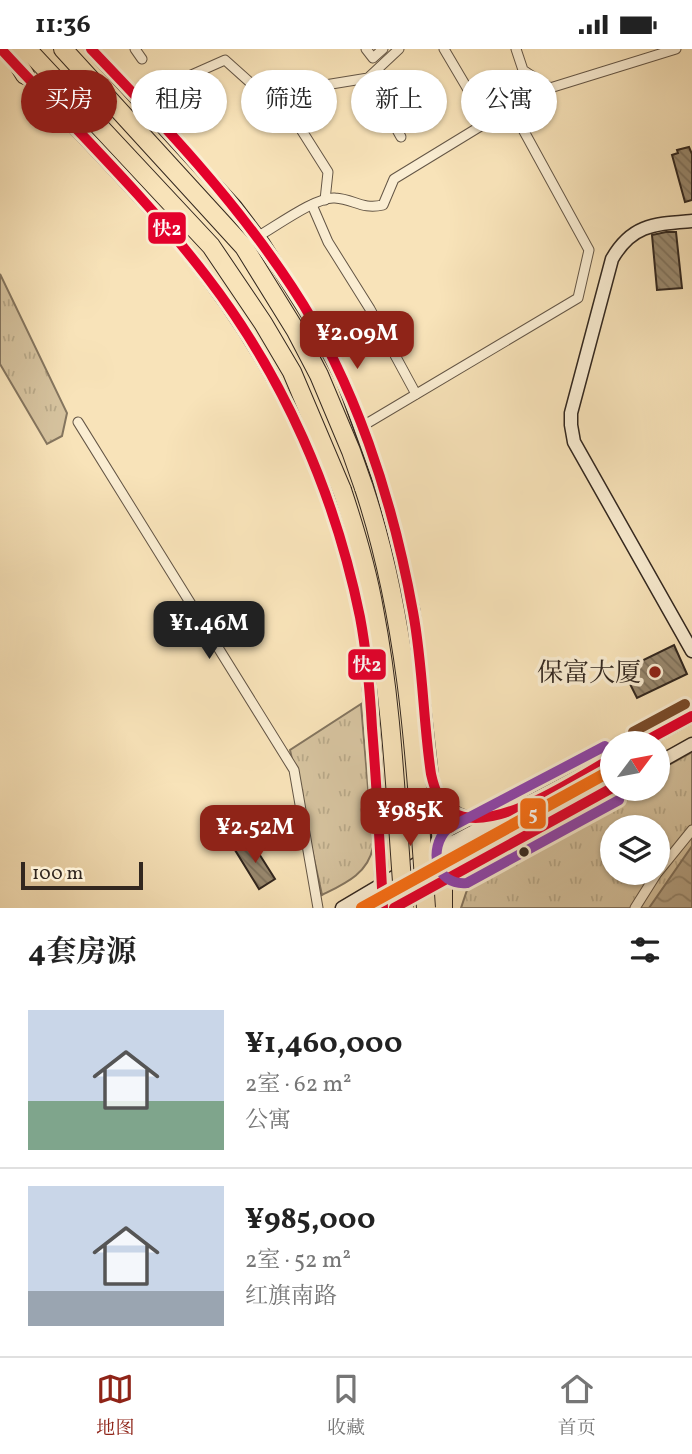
<!DOCTYPE html>
<html lang="zh">
<head>
<meta charset="utf-8">
<style>
  body { margin:0; font-family:Vollkorn,"Noto Serif SC",serif; background:#f6f6f6; color:#222; height:100vh; display:flex; flex-direction:column; font-size:26px; white-space:nowrap }
  * { box-sizing:border-box; margin:0 }
  p { font-size:23px; color:#767676 }
  .icon { flex:none; width:38px; height:38px; fill:none; stroke:currentColor; stroke-width:2; stroke-linecap:round; stroke-linejoin:round }
  .map { position:relative; height:859px; overflow:hidden }
  .sheet { display:flex; flex-direction:column; background:#fff; flex:1 }
  .sheet>* { flex:none }
  .banner { position:absolute; left:21px; top:21px; width:651px; height:63px; display:flex; gap:14px }
  .needle { width:46px; rotate:58deg }
  .buttons { position:absolute; left:600px; top:682px; display:grid; gap:14px }
  .buttons a { display:grid; place-items:center; width:70px; height:70px; border-radius:50%; background:#fff; box-shadow:0 2px 5px #0004; font-size:35px }
  .scale { position:absolute; left:21px; bottom:18px; width:122px; box-sizing:border-box; padding-left:7px; border:4px solid #32271f; border-top:0; font-size:19px; line-height:24px; white-space:nowrap; color:#32271f; -webkit-text-stroke:5px #faedd2; paint-order:stroke }
  .price { position:absolute; translate:-50% -60px; padding:0 16px; border-radius:14px; background:#8f2418; color:#fff; font-size:23px; line-height:46px; filter:drop-shadow(0 2px 4px #0008) }
  .price::after { content:''; position:absolute; left:50%; top:42px; width:21px; height:16px; margin-left:-10px; background:inherit; clip-path:polygon(0 0,100% 0,50% 100%) }
  .price.current { background:#222; color:#fff }
  ul { padding:0; list-style:none }
  li { display:flex; align-items:center; gap:21px; height:175px; padding:0 28px }
  li+li { border-top:2px solid #e0e0e0 }
  li span { display:grid; place-items:center; flex:none; width:196px; height:140px; border-radius:0px; color:#555 }
  li>.icon { margin-inline-start:auto }
  span .icon { width:84px; height:84px; fill:#fffc; stroke-width:1 }
  li b { font-size:30px }
  h2 { display:flex; justify-content:space-between; align-items:center; height:84px; padding:0 28px; font-size:30px }
  .tag { padding:0 24px; border-radius:32px; background:#fff; box-shadow:0 2px 5px #0004; font-size:24px; line-height:63px }
  .tag.current { background:#8f2418; color:#fff }
  .status { display:flex; justify-content:space-between; align-items:center; height:49px; padding:0 35px; background:#fff; direction:ltr }
  .status svg { height:19px; fill:currentColor }
  .tab-bar { display:flex; justify-content:space-around; align-items:center; height:98px; border-top:2px solid #e0e0e0; background:#fff; font-size:19px; color:#767676 }
  .tab-bar a { display:grid; justify-items:center; gap:4px }
  .tab-bar .current { color:#8f2418 }
  .map>svg:first-child { display:block }
  .grass { fill:url(#grass-tufts); stroke:#84755f; stroke-width:2; fill-rule:evenodd }
  .water { fill:url(#water-waves); stroke:#81715c; stroke-width:2 }
  .building { fill:url(#building-back-hatch); stroke:#32271f; stroke-width:2 }
  .lines { fill:none; stroke-linecap:round; stroke-linejoin:round }
  .street-casing { stroke:#645646; stroke-width:11 }
  .secondary-casing { stroke:#32271f; stroke-width:15 }
  .highway-casing { stroke:#32271f; stroke-width:20 }
  .street { stroke:#faedd2; stroke-width:9 }
  .secondary { stroke:#faedd2; stroke-width:12 }
  .highway { stroke:#f8e3b9; stroke-width:18 }
  .highway-bridge-casing { stroke:#32271f; stroke-width:20; stroke-linecap:butt }
  .highway-bridge { stroke:#f8e3b9; stroke-width:18 }
  .bus-1-casing { stroke:#faedd2; stroke-width:16 }
  .bus-2-casing { stroke:#faedd2; stroke-width:16 }
  .bus-3-casing { stroke:#faedd2; stroke-width:16 }
  .bus-1 { stroke:#e4002b; stroke-width:10 }
  .bus-2 { stroke:#8e44ad; stroke-width:10 }
  .bus-3 { stroke:#7a4b2a; stroke-width:10 }
  .metro-1-casing { stroke:#faedd2; stroke-width:18 }
  .metro-1 { stroke:#fb6f14; stroke-width:12 }
  .poi-dot { fill:#8f2418; stroke:#faedd2; stroke-width:2.5 }
  .bus-dot { fill:#32271f; stroke:#faedd2; stroke-width:2.5 }
  .labels { text-anchor:middle; stroke-width:7; stroke-linejoin:round; paint-order:stroke }
  .poi-label { font-size:26px; fill:#32271f; stroke:#faedd2; text-anchor:end }
  .line-badge { stroke:#faedd2; stroke-width:2.5 }
  .badge-label { font-size:19px; text-anchor:middle; font-weight:bold; fill:#fff }
</style>
</head>
<body>
<div class="status"><b>11:36</b><svg viewBox="0 0 49 12"><path d="M0 12V9h3v3zM5 12V6h3v6zM10 12V3h3v9zM15 12V0h3v12zM26 1h20v11H26zM47 4h2v5h-2z"/></svg></div>
<div class="map">
<svg width="692" height="859" viewBox="0 0 692 859">
  <defs>
    <pattern id="grass-tufts" width="24" height="20" patternUnits="userSpaceOnUse" patternTransform="scale(1.75)"><rect width="24" height="20" fill="#d6c39f"/><path d="M3 7l-1-3M5 7V3M7 7l1-3M15 17l-1-3M17 17v-4M19 17l1-3" fill="none" stroke="#b8a888"/></pattern>
    <pattern id="water-waves" width="16" height="10" patternUnits="userSpaceOnUse" patternTransform="scale(1.75)"><rect width="16" height="10" fill="#b5a385"/><path d="M0 5q4-4 8 0t8 0" fill="none" stroke="#94856c"/></pattern>
    <pattern id="building-back-hatch" width="6" height="6" patternUnits="userSpaceOnUse" patternTransform="scale(1.75)"><rect width="6" height="6" fill="#99896f"/><path d="M-1 5l2 2M0 0l6 6M5-1l2 2" fill="none" stroke="#7d705b"/></pattern>
  </defs>
  <rect width="100%" height="100%" fill="#f8e3b9"/>
  <filter id="stains"><feTurbulence type="fractalNoise" baseFrequency=".00286" numOctaves="4"/><feColorMatrix values="0 0 0 0 .2 0 0 0 0 .09 0 0 0 0 .02 0 0 0 .5 -.17"/></filter>
  <radialGradient id="worn" r=".72"><stop offset=".6" stop-color="#630" stop-opacity="0"/><stop offset="1" stop-color="#630" stop-opacity=".3"/></radialGradient>
  <g class="grass">
    <polygon points="0,225 67,364 62,387 47,395 0,315"/>
    <path d="M361,655L373,798C368,825 344,835 322,846L290,701Z"/>
    <path d="M692,703V859H461L469,835L478,827L627,740H658V722ZM612,779H658V824H612Z"/>
  </g>
  <polygon class="water" points="692,797 692,859 649,859"/>
  <g class="building">
    <polygon points="689,98 692,105 692,151 685,153 672,106 678,104 677,101"/>
    <polygon points="666,183 676,183 682,239 657,241 652,186"/>
    <polygon points="674,596 687,625 637,649 623,621"/>
    <polygon points="251,792 275,830 259,840 235,801"/>
  </g>
  <g class="lines">
    <g class="street-casing">
      <g id="street">
        <polyline points="135,0 142,10"/>
        <polyline points="366,0 373,9 383,0"/>
        <polyline points="444,0 470,44"/>
        <polyline points="516,0 523,21 550,39 676,0"/>
        <polyline points="368,29 401,88"/>
        <polyline points="278,44 328,123 325,151"/>
        <polyline points="137,50 225,11 264,46 368,29 399,0"/>
        <polyline points="312,156 328,193 370,260 416,345"/>
        <path d="M257,188C275,178 317,147 335,149C354,150 362,161 383,156L394,130L489,72L520,75L589,201L578,249L361,378"/>
        <polyline points="78,373 294,721 318,859"/>
        <polyline points="658,823 692,781"/>
        <polyline points="635,859 657,824"/>
      </g>
    </g>
    <g class="secondary-casing">
      <g id="secondary">
        <polyline points="91,0 235,157 263,194 313,274 343,331 381,436 413,561 444,838"/>
        <path d="M20,21C71,76 126,130 175,188C268,298 334,427 361,569C367,603 369,639 372,674C377,736 380,797 383,859"/>
        <path d="M692,172C655,175 632,175 612,210L571,364V376L574,393L692,602"/>
        <polyline points="640,695 692,667"/>
        <polyline points="658,714 692,695"/>
        <path d="M435,740C447,766 467,773 494,768"/>
        <path d="M455,792C449,803 447,809 455,818L463,821"/>
        <polyline points="342,859 455,792 612,709"/>
        <polyline points="394,859 612,739"/>
      </g>
    </g>
    <g class="highway-casing">
      <g id="highway">
        <polyline points="9,0 25,26"/>
        <polyline points="27,0 211,197 263,274 292,323 342,441"/>
        <polyline points="63,0 244,198 296,282 319,326 351,402 364,439"/>
        <polyline points="443,859 443,831"/>
      </g>
    </g>
    <use href="#street" class="street"/>
    <use href="#secondary" class="secondary"/>
    <use href="#highway" class="highway"/>
    <g class="highway-bridge-casing">
      <g id="highway-bridge">
        <path d="M364,439C409,575 416,717 426,859"/>
        <path d="M342,441C355,480 367,520 374,560C393,658 396,760 404,859"/>
      </g>
    </g>
    <use href="#highway-bridge" class="highway-bridge"/>
    <g class="bus-1-casing">
      <g id="bus-1">
        <path d="M1,0C70,75 145,147 207,228C284,328 335,445 360,568C367,605 370,642 372,679C377,739 380,799 383,859"/>
        <path d="M91,0C163,75 235,151 292,238C355,333 393,451 413,563C423,617 423,671 431,725C434,739 439,755 452,763C491,788 577,729 612,709"/>
        <polyline points="640,695 692,667"/>
        <polyline points="394,859 612,739"/>
      </g>
    </g>
    <g class="bus-2-casing">
      <path id="bus-2" d="M605,697L447,780C428,800 435,837 467,834L619,751"/>
    </g>
    <g class="bus-3-casing">
      <g id="bus-3">
        <polyline points="633,683 685,655"/>
        <polygon points="528,769 465,804 465,802"/>
      </g>
    </g>
    <use href="#bus-1" class="bus-1"/>
    <use href="#bus-2" class="bus-2"/>
    <use href="#bus-3" class="bus-3"/>
    <g class="metro-1-casing">
      <polyline id="metro-1" points="362,859 612,721"/>
    </g>
    <use href="#metro-1" class="metro-1"/>
  </g>
  <circle class="poi-dot" cx="655" cy="623" r="7"/>
  <circle class="bus-dot" cx="524" cy="803" r="6"/>
  <g class="labels">
    <g class="poi-label">
      <text x="641" y="632">保富大厦</text>
    </g>
  </g>
  <g class="line-badge">
    <rect x="147" y="162" width="40" height="34" rx="7" fill="#e4002b"/>
    <rect x="347" y="599" width="40" height="33" rx="7" fill="#e4002b"/>
    <rect x="519" y="748" width="28" height="33" rx="7" fill="#fb6f14"/>
  </g>
  <g class="badge-label">
    <text x="167" y="186">快2</text>
    <text x="367" y="622">快2</text>
    <text x="533" y="771">5</text>
  </g>
  <rect width="100%" height="100%" filter="url(#stains)"/>
  <rect width="100%" height="100%" fill="url(#worn)"/>
</svg>
<div class="buttons">
<a><svg class="needle" viewBox="-14 -14 28 28"><path d="M0-13l5 13h-10z" fill="#e53935"/><path d="M0 13l5-13h-10z" fill="#767676"/></svg></a>
<a><svg class="icon" aria-label="layers" viewBox="0 0 24 24"><path d="M12 4l9 5-9 5-9-5zM3 14l9 5 9-5"/></svg></a>
</div>
<div class="scale">100 m</div>
<b class="price" style="left:357px;top:322px">¥2.09M</b>
<b class="price current" style="left:209px;top:612px">¥1.46M</b>
<b class="price" style="left:410px;top:799px">¥985K</b>
<b class="price" style="left:255px;top:816px">¥2.52M</b>
<div class="banner">
<a class="tag current">买房</a>
<a class="tag">租房</a>
<a class="tag">筛选</a>
<a class="tag">新上</a>
<a class="tag">公寓</a>
</div>
</div>
<section class="sheet">
<h2>4套房源<svg class="icon" aria-label="filters" viewBox="0 0 24 24"><path d="M4 7h16M4 17h16"/><circle cx="9" cy="7" r="2"/><circle cx="15" cy="17" r="2"/></svg></h2>
<ul>
<li><span style="background:linear-gradient(#c9d6e8 65%,#7fa58c 0)"><svg class="icon" aria-label="home" viewBox="0 0 24 24"><path d="M3 11l9-7 9 7M6 9v11h12V9"/></svg></span><div><b>¥1,460,000</b><p>2室 · 62 m²</p><p>公寓</p></div></li>
<li><span style="background:linear-gradient(#c9d6e8 75%,#9aa5b1 0)"><svg class="icon" aria-label="home" viewBox="0 0 24 24"><path d="M3 11l9-7 9 7M6 9v11h12V9"/></svg></span><div><b>¥985,000</b><p>2室 · 52 m²</p><p>红旗南路</p></div></li>
</ul>
</section>
<nav class="tab-bar">
<a class="current"><svg class="icon" aria-label="map" viewBox="0 0 24 24"><path d="M3 6l6-2 6 2 6-2v14l-6 2-6-2-6 2zM9 4v14M15 6v14"/></svg>地图</a>
<a><svg class="icon" aria-label="saved" viewBox="0 0 24 24"><path d="M7 4h10v16l-5-4-5 4z"/></svg>收藏</a>
<a><svg class="icon" aria-label="home" viewBox="0 0 24 24"><path d="M3 11l9-7 9 7M6 9v11h12V9"/></svg>首页</a>
</nav>
</body>
</html>
